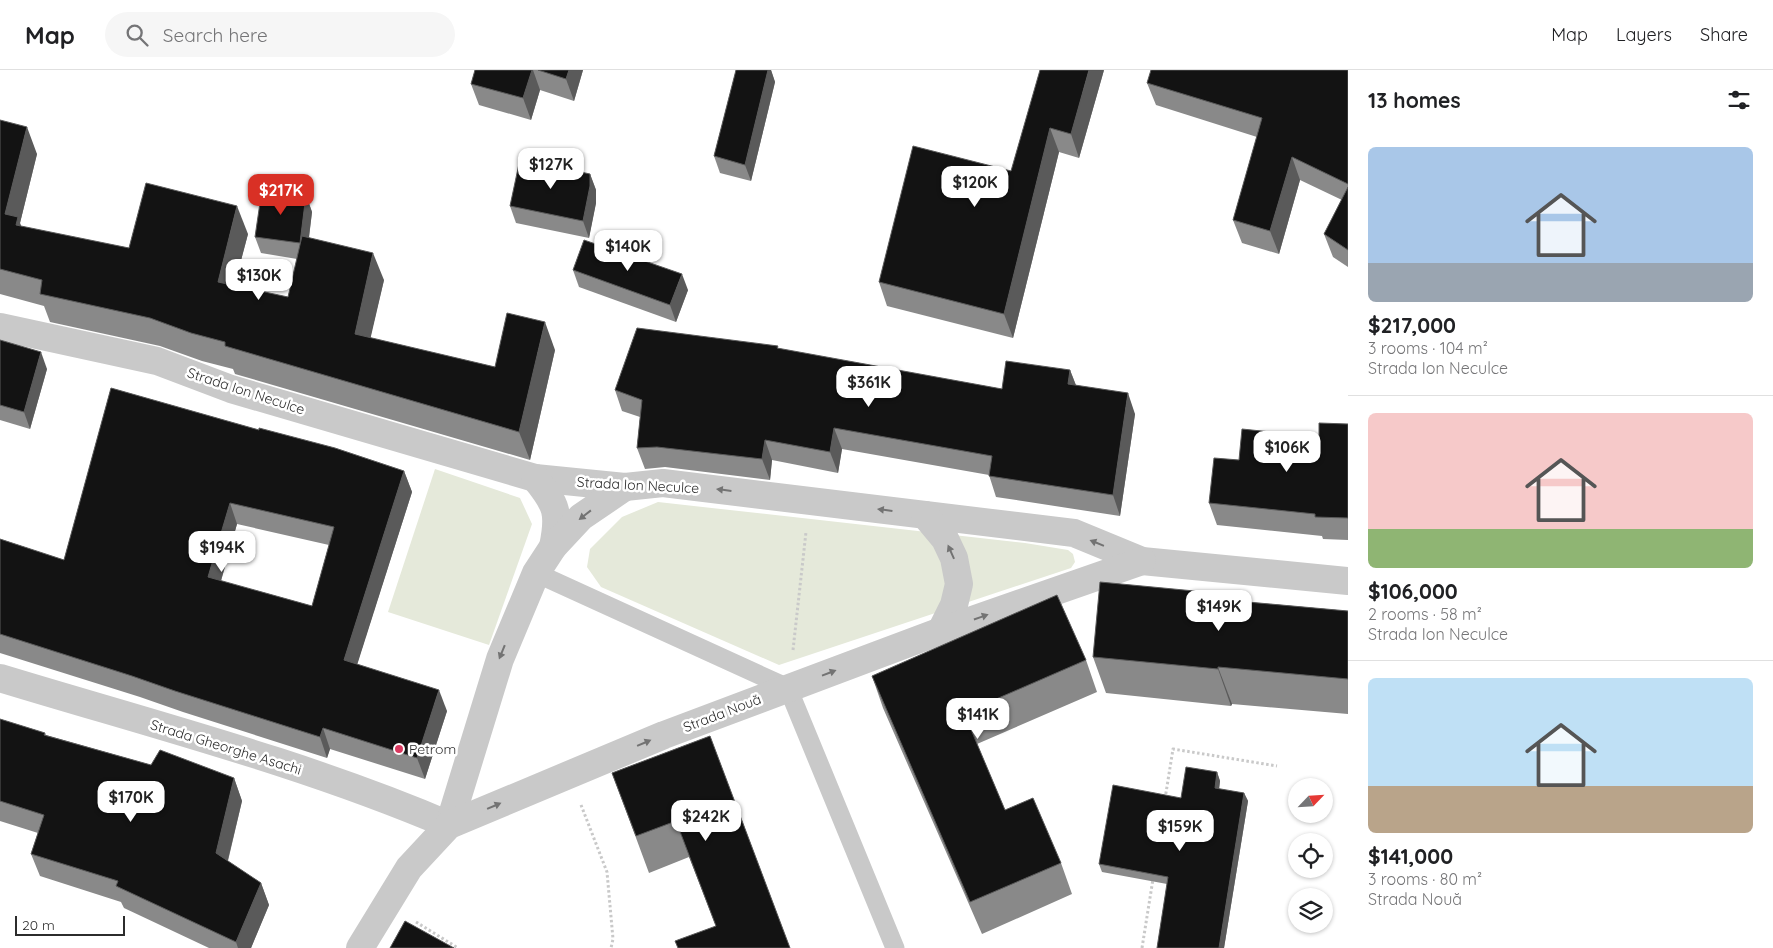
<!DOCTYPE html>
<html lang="en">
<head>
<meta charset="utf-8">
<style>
  body { margin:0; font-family:Quicksand,sans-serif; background:#f6f6f6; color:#202124; height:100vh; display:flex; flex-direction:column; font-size:19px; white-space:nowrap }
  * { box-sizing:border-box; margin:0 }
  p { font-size:16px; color:#757577 }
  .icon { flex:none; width:28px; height:28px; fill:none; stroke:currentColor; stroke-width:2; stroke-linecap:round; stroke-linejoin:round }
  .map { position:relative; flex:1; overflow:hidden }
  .sheet { display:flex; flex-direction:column; background:#fff; width:425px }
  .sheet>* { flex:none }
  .needle { width:32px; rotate:65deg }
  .fabs { position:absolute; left:1288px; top:708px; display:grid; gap:10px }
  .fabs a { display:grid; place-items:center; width:45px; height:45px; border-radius:50%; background:#fff; box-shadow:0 1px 4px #0004; font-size:25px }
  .scale { position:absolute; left:15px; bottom:12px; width:110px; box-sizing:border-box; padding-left:5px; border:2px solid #2c2c2c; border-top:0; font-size:14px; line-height:18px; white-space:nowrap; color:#2c2c2c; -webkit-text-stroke:4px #fff; paint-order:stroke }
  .price { position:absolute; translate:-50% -42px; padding:0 11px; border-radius:10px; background:#fff; color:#222; font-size:16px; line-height:32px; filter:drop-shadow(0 1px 2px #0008) }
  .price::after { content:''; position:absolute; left:50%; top:30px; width:15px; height:11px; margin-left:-8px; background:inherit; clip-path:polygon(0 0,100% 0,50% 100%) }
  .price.active { background:#d93025; color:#fff }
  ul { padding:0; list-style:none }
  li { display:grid; align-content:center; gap:10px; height:265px; padding:0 20px }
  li+li { border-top:1px solid #e0e0e0 }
  li span { display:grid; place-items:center; height:155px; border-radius:8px; color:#555 }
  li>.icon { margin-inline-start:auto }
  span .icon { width:90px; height:90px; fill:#fffc; stroke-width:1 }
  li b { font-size:21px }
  h2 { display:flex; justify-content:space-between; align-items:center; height:60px; padding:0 20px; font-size:21px }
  header { display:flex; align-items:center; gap:30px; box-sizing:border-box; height:70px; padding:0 25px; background:#fff; border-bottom:1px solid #e0e0e0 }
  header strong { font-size:24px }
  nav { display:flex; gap:28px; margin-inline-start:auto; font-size:18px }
  .search { width:350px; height:45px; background:#f6f6f6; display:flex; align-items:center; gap:12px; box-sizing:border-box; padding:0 18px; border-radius:28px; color:#757577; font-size:19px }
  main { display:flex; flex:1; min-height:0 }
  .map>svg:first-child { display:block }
  .green { fill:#e5e9da }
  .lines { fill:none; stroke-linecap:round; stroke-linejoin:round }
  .path { stroke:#c9c9c9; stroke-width:3; stroke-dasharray:2.5 2.5; stroke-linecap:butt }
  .service { stroke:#c9c9c9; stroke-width:19 }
  .minor { stroke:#c9c9c9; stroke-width:28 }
  .wall { fill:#898989; fill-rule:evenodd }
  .shaded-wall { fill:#5a5a5a }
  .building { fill:#131313; stroke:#5a5a5a; fill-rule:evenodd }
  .oneway { fill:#737373 }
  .poi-dot { fill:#d9385f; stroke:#fff; stroke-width:2 }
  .labels { text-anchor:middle; stroke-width:5; stroke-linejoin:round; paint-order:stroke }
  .street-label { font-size:14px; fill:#2c2c2c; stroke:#fff }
  .poi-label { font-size:14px; fill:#2c2c2c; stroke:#fff; text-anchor:start }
</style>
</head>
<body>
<header>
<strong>Map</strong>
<div class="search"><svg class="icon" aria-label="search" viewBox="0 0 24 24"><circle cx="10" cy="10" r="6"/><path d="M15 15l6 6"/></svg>Search here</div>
<nav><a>Map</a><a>Layers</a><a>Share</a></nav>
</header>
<main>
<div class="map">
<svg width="1348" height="878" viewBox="0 0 1348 878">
  <rect width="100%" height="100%" fill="#fff"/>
  <g class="green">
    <polygon points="435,399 520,428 532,454 489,575 388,542"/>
    <polygon points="658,432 1025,473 1068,480 1073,484 1075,492 1071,498 779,595 601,517 587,497 590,479 622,447"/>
  </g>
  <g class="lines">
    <g class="path">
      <polyline points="793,580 806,462"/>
      <polyline points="1165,729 1173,679 1277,696"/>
      <polyline points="581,735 607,802 613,869 611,878"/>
      <polyline points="416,852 458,878"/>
      <polyline points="1142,878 1153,809"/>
    </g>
    <polyline class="service" points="536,503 788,618 895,878"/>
    <g class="minor">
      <polyline points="0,257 157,291 231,319 535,408 625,417 663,413 1074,463 1142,491 1348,511"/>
      <path d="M535,408C557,435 560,443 553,477"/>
      <polyline points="925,445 945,469 954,488 959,514 954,535 941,561"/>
      <path d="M0,608C151,654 304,693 449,755"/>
      <polyline points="449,755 500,589 536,503 553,477 581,447 625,417"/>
      <polyline points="360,878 409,798 449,755 664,665 941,561 1142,491"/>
    </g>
  </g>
  <g class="wall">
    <polygon points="475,0 583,0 574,31 540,20 531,50 479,35 471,14"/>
    <polygon points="736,0 771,0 775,12 751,111 720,103 714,86"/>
    <polygon points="1104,0 1079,88 1059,82 1013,268 887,236 879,212 1011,101"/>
    <polygon points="1348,0 1348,197 1333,187 1324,164 1342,130 1300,110 1279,184 1242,173 1233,150 1257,67 1156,35 1147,13"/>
    <polygon points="0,50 37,84 20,153 21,157 129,178 248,164 234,216 288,227 297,189 261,183 255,167 306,125 312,142 309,168 384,210 370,268 495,297 555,280 530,390 235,304 233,299 202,291 160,276 50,252 44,236 0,224"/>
    <polygon points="590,104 596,120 596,133 589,168 516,153 510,136"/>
    <polygon points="573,200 688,220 676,252 579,217"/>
    <polygon points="0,270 47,299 30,359 0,350"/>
    <polygon points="778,276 778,279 1002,319 1070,300 1076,315 1135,344 1120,446 996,427 989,405 842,379 838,403 772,390 770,410 665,397 645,399 637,378 640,347 622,341 615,320"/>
    <path d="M111,318L404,401L412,422L357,594L447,641L425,709L330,679L327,688L183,642L140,627L0,583V469L64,490ZM237,454L329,475L312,536L221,511Z"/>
    <polygon points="1348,354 1348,470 1323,469 1322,466 1217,455 1209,433 1239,390 1319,367"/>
    <polygon points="1226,524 1228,530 1348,541 1348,644 1232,634 1231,636 1106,623 1093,587"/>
    <polygon points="1086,590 1097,622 977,674 1005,740 1061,793 1072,824 982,864 883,638 872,606"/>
    <polygon points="0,649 45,663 46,665 151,695 234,708 242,731 228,791 261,813 269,835 251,878 209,878 124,838 121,832 40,806 31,784 38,763 0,751"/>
    <polygon points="710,666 790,878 716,856 689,787 649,803 612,703"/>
    <polygon points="1217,702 1220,711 1219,719 1244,723 1248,731 1224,878 1157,878 1167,814 1102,802 1099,794 1181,728"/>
  </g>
  <g class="shaded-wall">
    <polygon points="532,0 533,0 540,20 531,50 523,28"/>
    <polygon points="569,0 583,0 574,31 566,9"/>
    <polygon points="768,0 771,0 775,12 751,111 745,95"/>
    <polygon points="1089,0 1104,0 1079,88 1071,64"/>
    <polygon points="27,57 37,84 20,153 28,174 5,144"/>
    <polygon points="1050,58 1059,82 1013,268 1004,244"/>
    <polygon points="1292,87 1300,110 1279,184 1270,161"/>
    <polygon points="590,104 596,120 596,133 589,168 583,151"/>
    <polygon points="306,125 312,142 306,190 300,173"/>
    <polygon points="237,136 248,164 228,240 218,212"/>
    <polygon points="373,183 384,210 365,292 355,264"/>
    <polygon points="682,204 688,220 676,252 670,235"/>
    <polygon points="545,252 555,280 530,390 519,362"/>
    <polygon points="41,282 47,299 30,359 24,342"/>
    <polygon points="1070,300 1078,321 1068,314"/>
    <polygon points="1128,323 1135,344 1120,446 1113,425"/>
    <polygon points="834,358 842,379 838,403 830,382"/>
    <polygon points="765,370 772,390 770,410 762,389"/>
    <polygon points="404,401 412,422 352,611 344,590"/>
    <polygon points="230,433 237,454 216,528 208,507"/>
    <polygon points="1218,597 1232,634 1231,636 1218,599"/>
    <polygon points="439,620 447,641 425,709 417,688"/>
    <polygon points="323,658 330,679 327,688 320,667"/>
    <polygon points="1217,702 1220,711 1218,727 1215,718"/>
    <polygon points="234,708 242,731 224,806 216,783"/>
    <polygon points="1244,723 1248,731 1224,878 1219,878"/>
    <polygon points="261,813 269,835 251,878 238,878 236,872"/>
  </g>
  <g class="building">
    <polygon points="475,0 532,0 523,28 471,14"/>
    <polygon points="538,0 569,0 566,9"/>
    <polygon points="736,0 768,0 745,95 714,86"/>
    <polygon points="1040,0 1089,0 1071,64 1050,58 1004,244 879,212 913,76 1011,101"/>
    <polygon points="1151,0 1348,0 1348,114 1292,87 1270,161 1233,150 1262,48 1147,13"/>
    <polygon points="0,50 27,57 5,144 18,147 16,155 129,178 146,113 237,136 218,212 288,227 302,166 373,183 355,264 495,297 507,243 545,252 519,362 225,276 225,272 191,263 150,248 40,224 42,210 0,199"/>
    <polygon points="520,89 590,104 590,116 583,151 510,136"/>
    <polygon points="1348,117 1348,180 1324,164"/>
    <polygon points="262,119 306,125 300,173 255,167"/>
    <polygon points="584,170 682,204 670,235 573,200"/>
    <polygon points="637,258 778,276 777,278 1002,319 1006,291 1070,300 1068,314 1128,323 1113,425 989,406 992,386 834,358 830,382 765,370 762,389 657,377 637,378 642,330 615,320"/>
    <polygon points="0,270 41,282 24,342 0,335"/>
    <path d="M111,318L259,360V358L335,378L404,401L344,590L439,620L417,688L323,658L320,667L175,621L132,606L0,564V469L64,490ZM230,433L334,457L312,536L208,507Z"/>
    <polygon points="1319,353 1348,354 1348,448 1315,447 1315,444 1209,433 1214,388 1239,390 1242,359 1319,367"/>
    <polygon points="1100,512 1226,524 1225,530 1348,541 1348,609 1218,597 1218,599 1093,587"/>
    <polygon points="1057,525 1086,590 964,643 1005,740 1033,728 1061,793 970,832 872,606"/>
    <polygon points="0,649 45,663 44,665 151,695 160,680 234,708 216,783 261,813 236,872 116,816 118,811 31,784 44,745 0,731"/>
    <polygon points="710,666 790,878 678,878 675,871 716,856 676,751 636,766 612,703"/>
    <polygon points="1186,697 1217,702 1215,718 1244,723 1219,878 1157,878 1168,807 1099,794 1113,715 1181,728"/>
    <polygon points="405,851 454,878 390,878"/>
  </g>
  <defs><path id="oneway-solid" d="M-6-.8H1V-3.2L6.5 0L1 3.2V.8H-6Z" transform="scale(1.25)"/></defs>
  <g class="oneway">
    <use href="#oneway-solid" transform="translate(724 420) rotate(-173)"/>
    <use href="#oneway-solid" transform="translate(885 440) rotate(-173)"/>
    <use href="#oneway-solid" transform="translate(585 445) rotate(142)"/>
    <use href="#oneway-solid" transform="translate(1097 473) rotate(-158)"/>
    <use href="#oneway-solid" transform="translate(951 482) rotate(-114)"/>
    <use href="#oneway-solid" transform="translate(981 547) rotate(-19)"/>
    <use href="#oneway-solid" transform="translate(502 582) rotate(112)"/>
    <use href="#oneway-solid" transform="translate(829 603) rotate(-21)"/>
    <use href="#oneway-solid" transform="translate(644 673) rotate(-23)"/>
    <use href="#oneway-solid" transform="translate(494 736) rotate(-23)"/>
  </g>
  <circle class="poi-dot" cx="399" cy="679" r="5"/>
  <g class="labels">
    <g class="street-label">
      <text transform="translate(246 321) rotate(18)" y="5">Strada Ion Neculce</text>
      <text transform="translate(638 415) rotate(3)" y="5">Strada Ion Neculce</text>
      <text transform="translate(722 643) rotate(-21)" y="5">Strada Nouă</text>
      <text transform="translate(226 677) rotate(17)" y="5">Strada Gheorghe Asachi</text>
    </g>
    <g class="poi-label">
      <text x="409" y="684">Petrom</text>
    </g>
  </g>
</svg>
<div class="fabs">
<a><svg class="needle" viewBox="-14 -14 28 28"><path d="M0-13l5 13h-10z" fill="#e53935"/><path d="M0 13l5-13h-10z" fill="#757577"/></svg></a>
<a><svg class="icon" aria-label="locate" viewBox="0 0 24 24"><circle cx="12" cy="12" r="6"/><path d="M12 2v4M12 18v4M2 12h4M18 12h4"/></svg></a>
<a><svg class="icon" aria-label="layers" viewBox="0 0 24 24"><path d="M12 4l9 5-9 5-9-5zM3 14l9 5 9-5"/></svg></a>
</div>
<div class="scale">20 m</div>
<b class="price" style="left:551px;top:120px">$127K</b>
<b class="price" style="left:975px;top:138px">$120K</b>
<b class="price active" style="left:281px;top:146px">$217K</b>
<b class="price" style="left:628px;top:202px">$140K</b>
<b class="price" style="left:259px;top:231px">$130K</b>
<b class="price" style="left:869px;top:338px">$361K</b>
<b class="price" style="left:1287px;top:403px">$106K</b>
<b class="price" style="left:222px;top:503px">$194K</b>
<b class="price" style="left:1219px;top:562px">$149K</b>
<b class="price" style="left:978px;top:670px">$141K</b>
<b class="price" style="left:131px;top:753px">$170K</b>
<b class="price" style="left:706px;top:772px">$242K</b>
<b class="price" style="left:1180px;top:782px">$159K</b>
</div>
<section class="sheet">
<h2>13 homes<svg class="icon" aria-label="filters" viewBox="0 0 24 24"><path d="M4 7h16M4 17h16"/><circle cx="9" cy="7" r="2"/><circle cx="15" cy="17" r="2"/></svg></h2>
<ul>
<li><span style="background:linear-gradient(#a9c7e8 75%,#9aa5b1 0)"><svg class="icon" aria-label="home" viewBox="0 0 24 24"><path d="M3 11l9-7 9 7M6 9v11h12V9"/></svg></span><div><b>$217,000</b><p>3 rooms · 104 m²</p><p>Strada Ion Neculce</p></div></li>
<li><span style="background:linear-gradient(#f6c9c9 75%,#8fb573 0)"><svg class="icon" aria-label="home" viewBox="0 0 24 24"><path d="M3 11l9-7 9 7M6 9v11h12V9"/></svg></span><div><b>$106,000</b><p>2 rooms · 58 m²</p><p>Strada Ion Neculce</p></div></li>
<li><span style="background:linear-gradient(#bfe0f5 70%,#b9a48a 0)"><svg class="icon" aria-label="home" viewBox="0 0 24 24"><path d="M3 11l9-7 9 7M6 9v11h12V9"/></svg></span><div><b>$141,000</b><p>3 rooms · 80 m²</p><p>Strada Nouă</p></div></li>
</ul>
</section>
</main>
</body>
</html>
